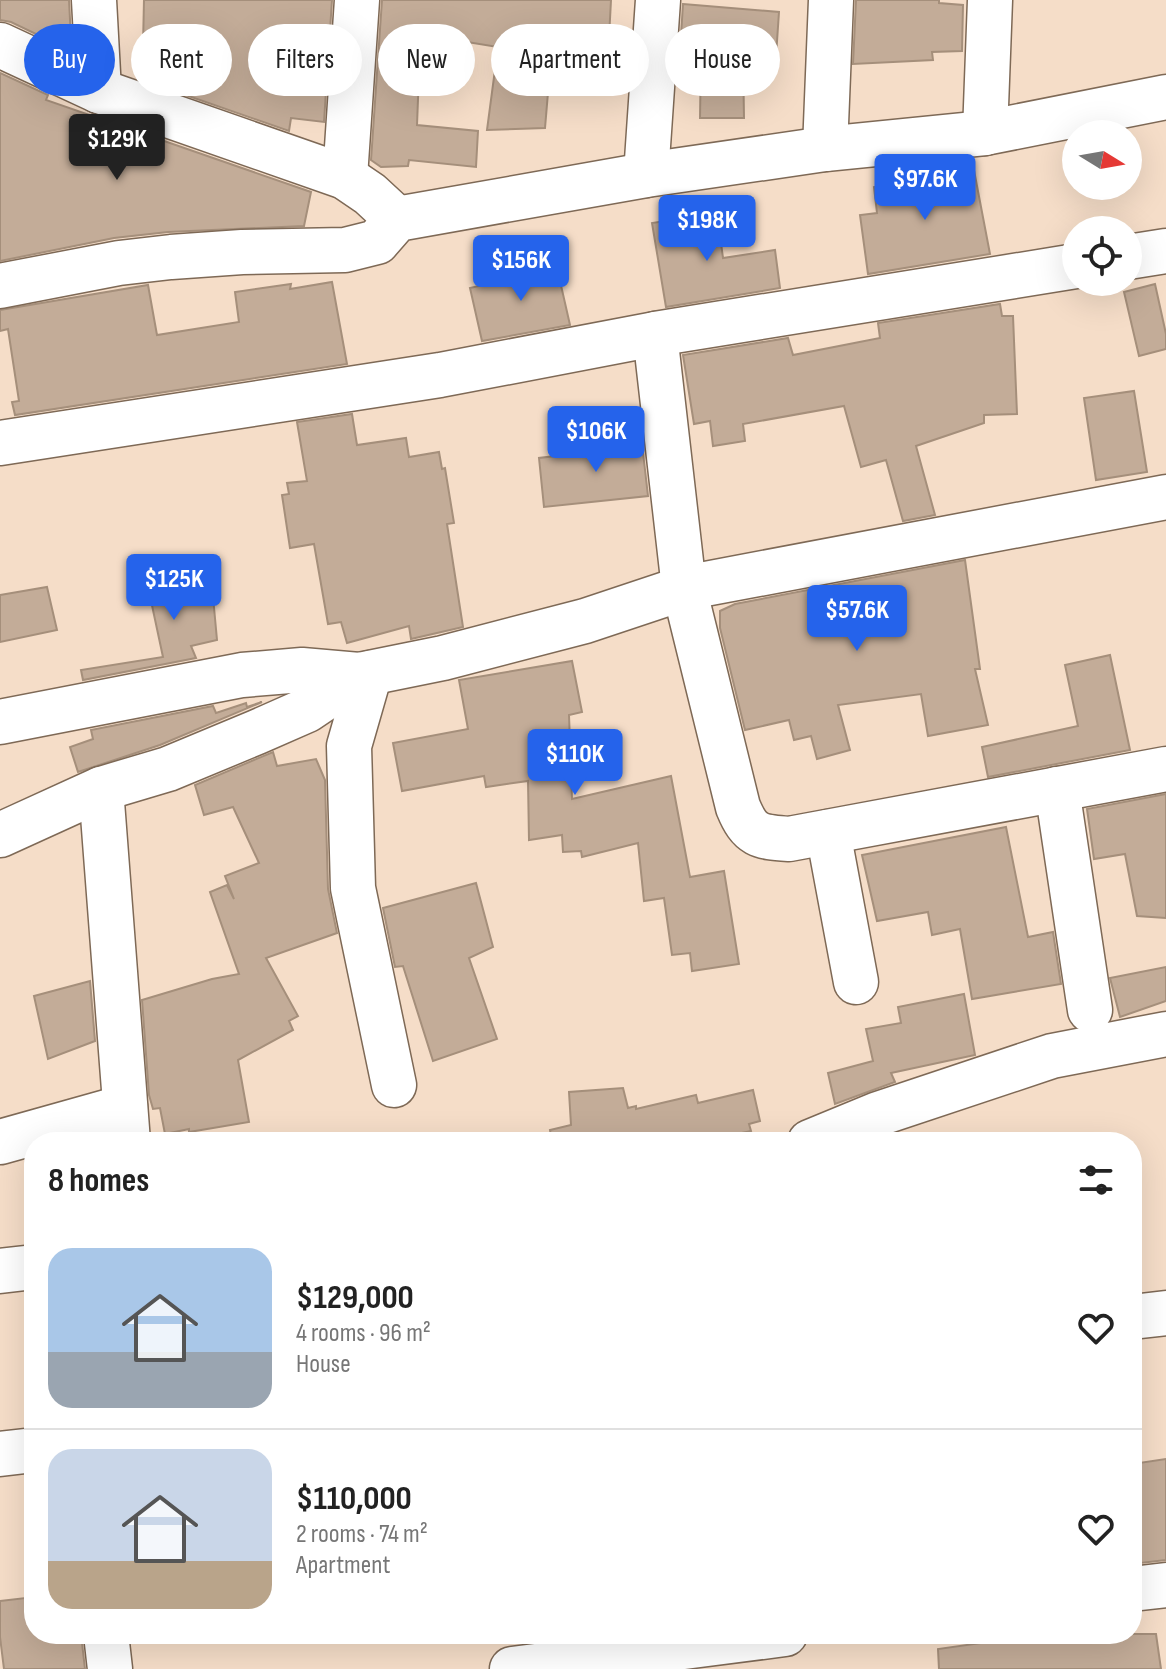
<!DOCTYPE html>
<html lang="en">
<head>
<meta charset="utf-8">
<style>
  body { margin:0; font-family:"Sofia Sans Condensed",sans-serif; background:#f6f6f6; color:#222; height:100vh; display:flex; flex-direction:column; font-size:30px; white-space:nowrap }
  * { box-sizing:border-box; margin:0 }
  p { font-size:26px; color:#767676 }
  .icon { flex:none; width:44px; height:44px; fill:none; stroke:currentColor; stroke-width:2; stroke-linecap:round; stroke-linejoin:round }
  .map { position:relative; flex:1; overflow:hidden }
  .details { position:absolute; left:24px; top:1132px; width:1118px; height:512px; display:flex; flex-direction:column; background:#fff; border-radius:32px; box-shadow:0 8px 32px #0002 }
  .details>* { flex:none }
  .guide { position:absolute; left:24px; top:24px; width:1118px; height:72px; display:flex; gap:16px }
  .needle { width:52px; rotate:101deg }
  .controls { position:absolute; left:1062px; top:120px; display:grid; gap:16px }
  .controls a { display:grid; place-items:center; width:80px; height:80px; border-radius:50%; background:#fff; box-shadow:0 8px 32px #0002; font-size:40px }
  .price { position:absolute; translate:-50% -68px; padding:0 18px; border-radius:8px; background:#2563eb; color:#fff; font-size:26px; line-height:52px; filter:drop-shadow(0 2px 4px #0008) }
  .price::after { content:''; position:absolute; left:50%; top:48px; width:24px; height:18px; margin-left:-12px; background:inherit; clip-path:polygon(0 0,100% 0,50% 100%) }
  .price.on { background:#222; color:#fff }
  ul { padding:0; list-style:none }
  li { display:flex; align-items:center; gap:24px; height:200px; padding:0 24px }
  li+li { border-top:2px solid #e0e0e0 }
  li span { display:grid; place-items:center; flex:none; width:224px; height:160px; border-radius:24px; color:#555 }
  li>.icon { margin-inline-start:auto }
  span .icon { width:96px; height:96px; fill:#fffc; stroke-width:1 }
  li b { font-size:34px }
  h2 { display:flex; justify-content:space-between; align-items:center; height:96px; padding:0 24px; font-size:34px }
  .pill { padding:0 28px; border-radius:36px; background:#fff; box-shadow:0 8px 32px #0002; font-size:28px; line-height:72px }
  .pill.on { background:#2563eb; color:#fff }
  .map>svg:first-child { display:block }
  .building { fill:#c3ac98; stroke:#a58f7b; stroke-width:2 }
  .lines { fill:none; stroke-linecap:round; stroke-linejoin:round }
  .minor-casing { stroke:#7e6956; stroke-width:47 }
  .minor { stroke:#fff; stroke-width:44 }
</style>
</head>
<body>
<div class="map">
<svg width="1166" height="1669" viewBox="0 0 1166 1669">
  <rect width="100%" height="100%" fill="#f5ddc8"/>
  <g class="building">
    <polygon points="0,0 69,0 71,39 67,49 11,22 0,20"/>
    <polygon points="144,0 332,0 324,122 291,118 289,131 154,84 157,47 143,46"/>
    <polygon points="382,0 611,0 608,57 551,57 545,128 487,130 498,47 424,35 419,73 417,125 478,131 476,167 409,160 408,166 381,167 371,160"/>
    <polygon points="856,0 939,0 939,3 963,5 962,51 932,52 933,60 853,64"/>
    <polygon points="683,4 779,12 776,56 743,54 744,118 700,118 701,53 680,51"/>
    <polygon points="0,73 48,95 46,100 311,192 304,226 168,232 114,238 0,261"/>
    <polygon points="973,165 990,254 868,274 860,215 877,213 874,187 934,178 933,173"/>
    <polygon points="717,213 723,258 775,250 780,288 666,307 652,223"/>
    <polygon points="555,259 570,325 482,341 470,288 513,278 511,271"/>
    <polygon points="332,282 347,364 15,415 12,402 19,401 8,329 0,331 0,310 148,285 157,335 239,322 235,292 291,284 290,289"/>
    <polygon points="1155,284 1166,334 1166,349 1139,356 1124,292"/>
    <polygon points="1000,304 1002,316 1013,316 1017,414 984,415 984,423 916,446 935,515 903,521 886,460 861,467 844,406 743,424 745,441 713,446 710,421 694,424 683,355 788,338 793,355 880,338 878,323"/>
    <polygon points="1134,391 1147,472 1096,480 1084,398"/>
    <polygon points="352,414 357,445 406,438 409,457 439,452 442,469 445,468 454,523 447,524 463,627 411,639 409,626 347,643 341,622 328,624 314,544 290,548 282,495 289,494 287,483 307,481 297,422"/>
    <polygon points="641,435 648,496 544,507 539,458 607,450 606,439"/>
    <polygon points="965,560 980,669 975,669 988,725 928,736 921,694 838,705 850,750 817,759 811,736 794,740 789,720 745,730 720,628 720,611 735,604"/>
    <polygon points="211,575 217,640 191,646 196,658 83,680 81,670 163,657 147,582 166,577 167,580"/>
    <polygon points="47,587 57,630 0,642 0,595"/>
    <polygon points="1110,655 1130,750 988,777 982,747 1078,726 1065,665"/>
    <polygon points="572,661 582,712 569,715 572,799 671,776 690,877 724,871 739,964 692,971 690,953 672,955 664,898 644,901 638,843 582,857 581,851 563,852 562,835 529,840 528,781 486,787 484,776 402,791 393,743 468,729 459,680"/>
    <polygon points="262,702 160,745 78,772 70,747 93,739 91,730 213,706 216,713 246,703 247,707"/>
    <polygon points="273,752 277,766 316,759 325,780 328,889 337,933 266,958 298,1016 289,1021 293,1030 238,1060 249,1122 189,1132 189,1129 165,1134 160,1108 153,1109 149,1095 142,1000 212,979 239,974 210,892 227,885 234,899 225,876 259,863 233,807 204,815 195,785"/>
    <polygon points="1166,794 1166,918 1137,916 1125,854 1094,859 1087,809"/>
    <polygon points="1006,827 1028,937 1053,932 1061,984 972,999 960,929 932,935 928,912 877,921 862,855"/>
    <polygon points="476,883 493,947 469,958 497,1039 433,1061 403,966 395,967 383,908"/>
    <polygon points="1166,967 1166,1001 1120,1017 1110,978"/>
    <polygon points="90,981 95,1041 48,1059 34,996"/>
    <polygon points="964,994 975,1055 891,1073 895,1082 835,1104 828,1073 873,1061 866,1029 901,1023 898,1007"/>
    <polygon points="623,1088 628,1108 636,1106 636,1109 696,1095 698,1103 753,1090 760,1121 749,1124 751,1131 705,1141 704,1136 683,1142 552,1142 550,1130 571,1125 569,1092"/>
    <polygon points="1166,1459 1166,1560 1132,1564 1132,1464"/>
    <polygon points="34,1597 34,1634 81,1634 85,1669 4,1669 0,1637 0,1601"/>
    <polygon points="1045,1634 1156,1634 1161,1669 939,1669 938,1649"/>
  </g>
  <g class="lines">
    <g class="minor-casing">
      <g id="minor">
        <polyline points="94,0 99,91"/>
        <polyline points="0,45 99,91 345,177 370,194 397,219"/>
        <polyline points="985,133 990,0"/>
        <polyline points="825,149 831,0"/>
        <polyline points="646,175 658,0"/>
        <polyline points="345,177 357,0"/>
        <polyline points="1128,257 1166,251"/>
        <polyline points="0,286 119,263 171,257 242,252 345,250 377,242 397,219 646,175 825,149 985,133 1166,97"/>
        <path d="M655,334L684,588L738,807C750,836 759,837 789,839L1166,769"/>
        <polyline points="0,443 440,375 655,334 1076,266"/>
        <polyline points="370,673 349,746 353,888 394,1085"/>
        <polyline points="0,722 242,675 302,670 359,675 443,658 585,621 684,588 1166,497"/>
        <polyline points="101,789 128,1142"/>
        <polyline points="1057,789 1090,1010"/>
        <polyline points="828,832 856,982"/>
        <polyline points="0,835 101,789 168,769 257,732 307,710 359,675"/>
        <polyline points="0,1142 125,1107"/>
        <polyline points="810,1142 878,1114 1052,1056 1166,1034"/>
        <polyline points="0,1271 34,1267"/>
        <polyline points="1132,1317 1166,1313"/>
        <polyline points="0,1454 34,1450"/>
        <polyline points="1132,1589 1166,1585"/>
        <polyline points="106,1634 110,1669"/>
        <polyline points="512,1669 785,1634"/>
      </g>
    </g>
    <use href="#minor" class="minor"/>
  </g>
</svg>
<div class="controls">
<a><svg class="needle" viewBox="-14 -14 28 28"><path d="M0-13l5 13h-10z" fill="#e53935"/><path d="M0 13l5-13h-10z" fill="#767676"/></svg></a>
<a><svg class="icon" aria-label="locate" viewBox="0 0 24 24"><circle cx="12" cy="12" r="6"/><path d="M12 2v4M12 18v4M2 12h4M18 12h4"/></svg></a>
</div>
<b class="price on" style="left:117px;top:182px">$129K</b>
<b class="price" style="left:925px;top:222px">$97.6K</b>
<b class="price" style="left:707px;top:263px">$198K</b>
<b class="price" style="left:521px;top:303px">$156K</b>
<b class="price" style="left:596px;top:474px">$106K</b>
<b class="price" style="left:174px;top:622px">$125K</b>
<b class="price" style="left:857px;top:653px">$57.6K</b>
<b class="price" style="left:575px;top:797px">$110K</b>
<div class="guide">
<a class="pill on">Buy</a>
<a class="pill">Rent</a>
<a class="pill">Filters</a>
<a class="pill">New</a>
<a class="pill">Apartment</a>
<a class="pill">House</a>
</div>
<section class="details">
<h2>8 homes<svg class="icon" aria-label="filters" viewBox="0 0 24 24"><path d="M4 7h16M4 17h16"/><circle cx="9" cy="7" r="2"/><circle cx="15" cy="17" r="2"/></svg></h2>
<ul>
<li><span style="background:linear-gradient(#a9c7e8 65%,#9aa5b1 0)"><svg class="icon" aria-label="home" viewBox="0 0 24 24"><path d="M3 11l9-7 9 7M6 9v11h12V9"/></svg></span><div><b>$129,000</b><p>4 rooms · 96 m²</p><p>House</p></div><svg class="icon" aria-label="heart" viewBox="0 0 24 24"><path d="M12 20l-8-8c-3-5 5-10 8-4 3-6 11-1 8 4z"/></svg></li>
<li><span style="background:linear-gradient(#c9d6e8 70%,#b9a48a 0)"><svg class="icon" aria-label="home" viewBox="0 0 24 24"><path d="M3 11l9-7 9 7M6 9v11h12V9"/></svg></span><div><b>$110,000</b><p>2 rooms · 74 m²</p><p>Apartment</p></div><svg class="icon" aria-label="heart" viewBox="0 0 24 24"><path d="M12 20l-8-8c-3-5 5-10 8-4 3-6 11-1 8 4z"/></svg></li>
</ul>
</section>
</div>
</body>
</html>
